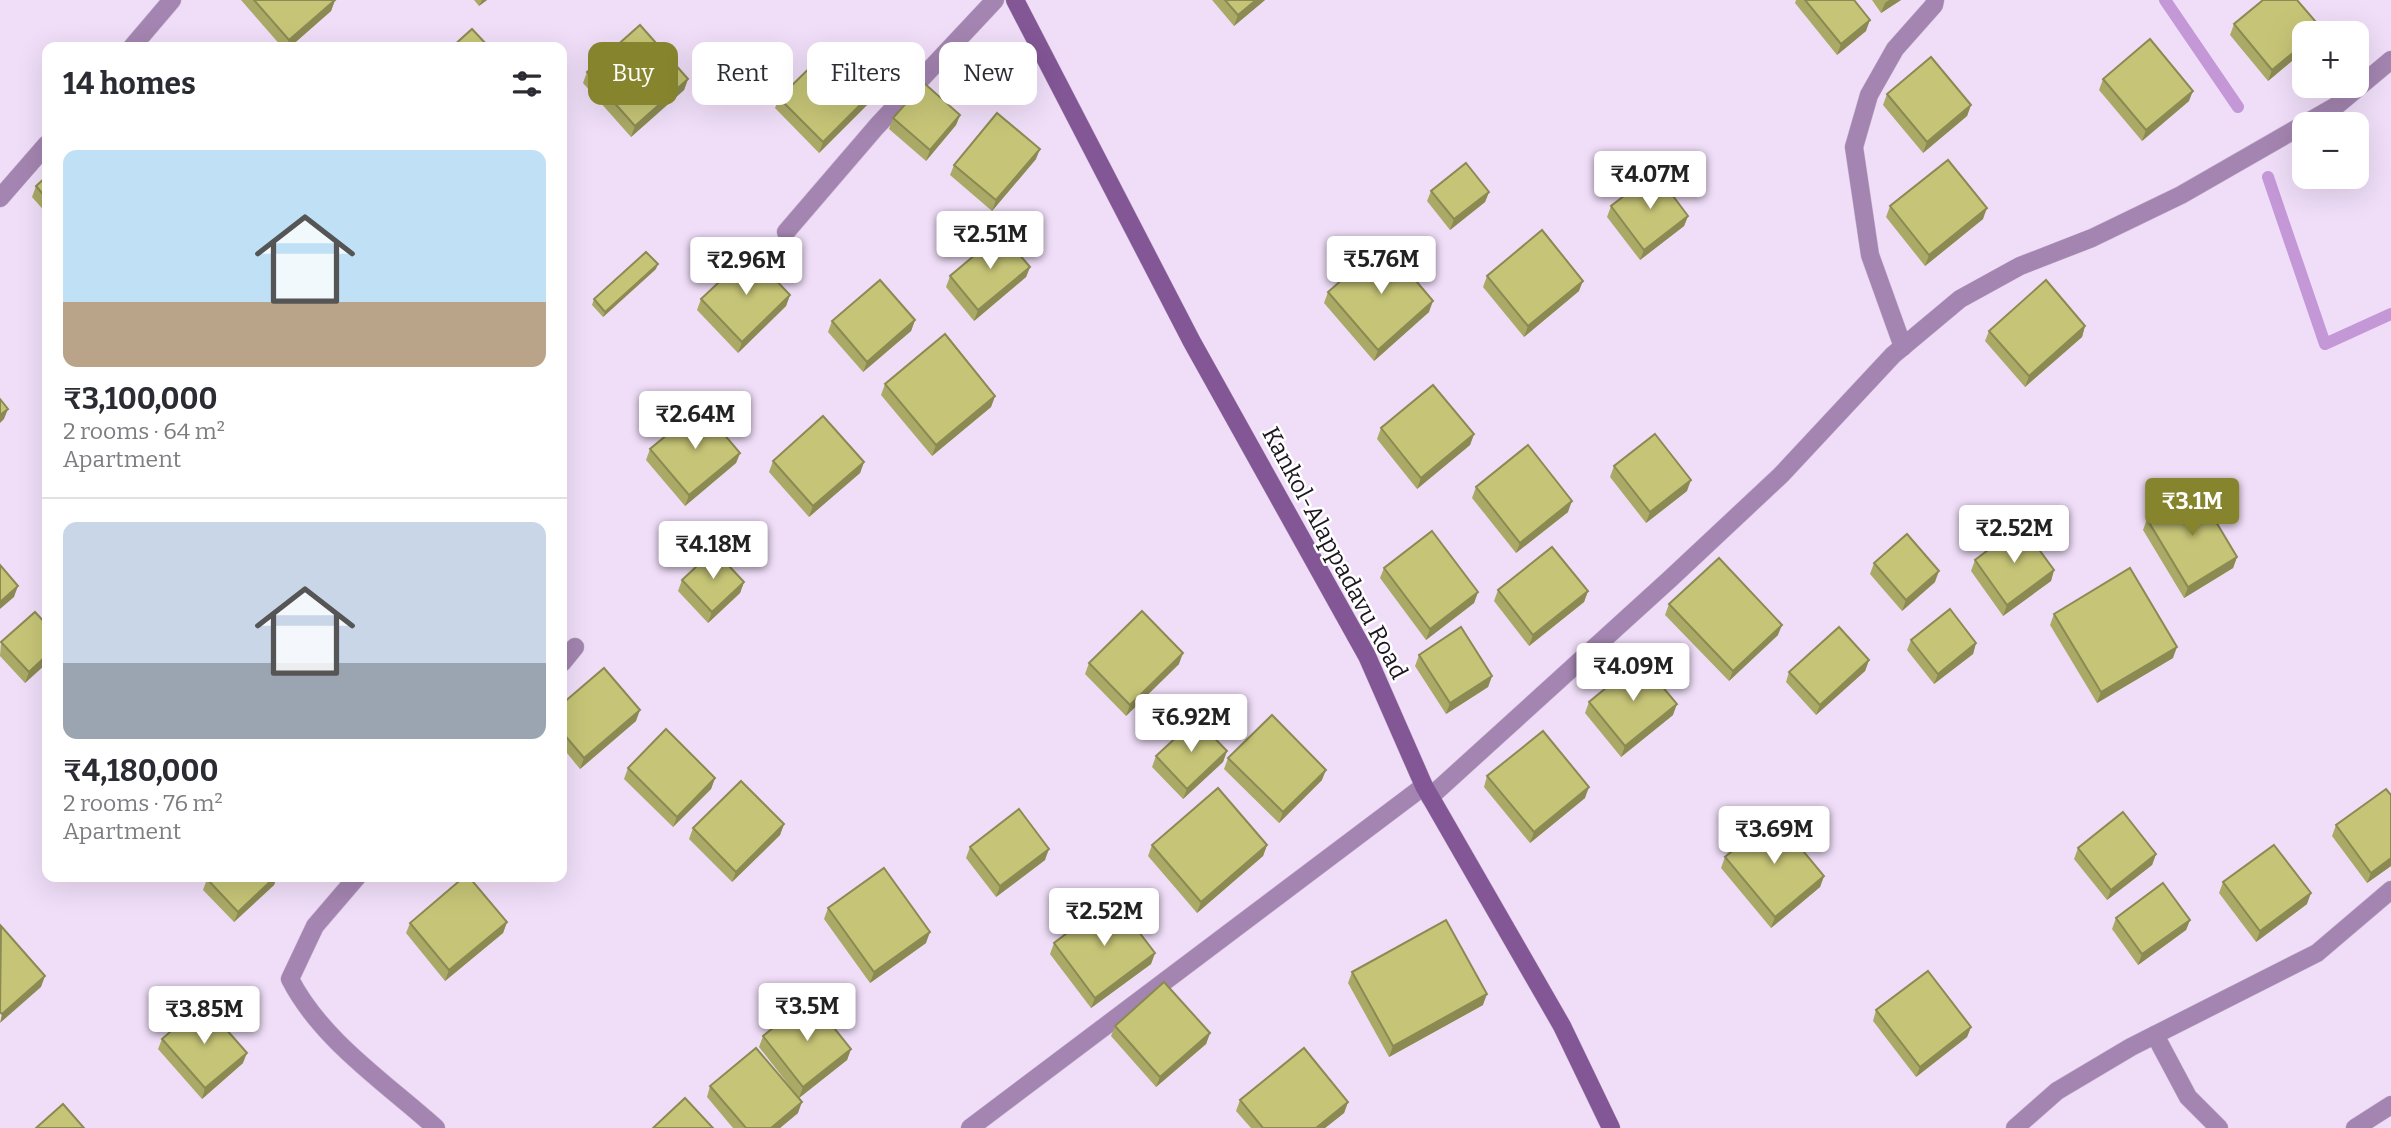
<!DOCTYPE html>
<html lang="en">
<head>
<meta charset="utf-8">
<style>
  body { margin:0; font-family:Bitter,serif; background:#f7f7f7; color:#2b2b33; height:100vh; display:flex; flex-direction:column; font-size:26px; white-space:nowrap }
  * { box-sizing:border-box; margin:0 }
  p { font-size:23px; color:#7c7c81 }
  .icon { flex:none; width:38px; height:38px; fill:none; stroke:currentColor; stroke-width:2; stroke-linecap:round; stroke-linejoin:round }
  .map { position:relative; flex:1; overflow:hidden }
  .details { position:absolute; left:42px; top:42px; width:525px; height:840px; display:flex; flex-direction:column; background:#fff; border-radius:14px; box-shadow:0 7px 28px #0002 }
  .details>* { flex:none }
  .top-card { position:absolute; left:588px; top:42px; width:665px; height:63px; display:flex; gap:14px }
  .fabs { position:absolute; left:2292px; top:21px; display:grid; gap:14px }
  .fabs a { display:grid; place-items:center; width:77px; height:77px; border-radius:14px; background:#fff; box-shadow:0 7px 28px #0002; font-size:35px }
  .price { position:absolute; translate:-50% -60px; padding:0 16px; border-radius:7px; background:#fff; color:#222; font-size:23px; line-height:46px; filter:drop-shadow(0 2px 4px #0008) }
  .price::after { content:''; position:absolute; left:50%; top:42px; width:21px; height:16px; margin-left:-10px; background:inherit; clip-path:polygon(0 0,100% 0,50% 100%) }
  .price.current { background:#86842d; color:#fff }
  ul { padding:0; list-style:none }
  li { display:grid; align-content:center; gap:14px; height:371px; padding:0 21px }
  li+li { border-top:2px solid #e1e1e2 }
  li span { display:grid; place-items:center; height:217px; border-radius:14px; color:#555 }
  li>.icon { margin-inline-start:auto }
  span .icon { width:126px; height:126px; fill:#fffc; stroke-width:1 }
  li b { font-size:30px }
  h2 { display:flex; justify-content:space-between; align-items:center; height:84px; padding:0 21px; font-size:30px }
  .chip { padding:0 24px; border-radius:14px; background:#fff; box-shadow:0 7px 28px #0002; font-size:24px; line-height:63px }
  .chip.current { background:#86842d; color:#fff }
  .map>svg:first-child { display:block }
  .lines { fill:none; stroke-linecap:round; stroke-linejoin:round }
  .stream { stroke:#c497d7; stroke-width:12 }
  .street-casing { stroke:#cabad1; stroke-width:19 }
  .secondary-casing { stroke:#cabad1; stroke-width:19 }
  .street { stroke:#a485b1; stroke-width:18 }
  .secondary { stroke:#835696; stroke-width:18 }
  .wall { fill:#aaa966 }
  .shaded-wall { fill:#8b8a53 }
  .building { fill:#c6c577; stroke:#8b8a53; stroke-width:2 }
  .labels { text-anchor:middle; stroke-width:5; stroke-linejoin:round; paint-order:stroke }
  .street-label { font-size:24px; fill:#1c151e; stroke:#fff }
</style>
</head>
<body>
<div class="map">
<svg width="2391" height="1128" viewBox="0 0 2391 1128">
  <rect width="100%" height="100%" fill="#f0def8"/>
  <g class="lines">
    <g class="stream">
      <polyline points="2165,0 2238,107"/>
      <polyline points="2268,177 2325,344 2391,314"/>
    </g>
    <g class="street-casing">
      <g id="street">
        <polyline points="132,47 172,0"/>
        <polyline points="0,198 47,144"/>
        <polyline points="786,232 877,126 995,0"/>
        <polyline points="1903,347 1870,255 1854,147 1869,95 1895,49 1934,5 1935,0"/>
        <polyline points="562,663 575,647"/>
        <polyline points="1430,797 1670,579 1781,475 1893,355 1960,299 2020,266 2092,238 2181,195 2336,106 2391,60"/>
        <path d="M357,877L315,926L290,979C321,1040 386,1083 436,1128"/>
        <polyline points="2155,1035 2188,1097 2219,1128"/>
        <polyline points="970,1128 1424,786"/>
        <polyline points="2015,1128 2057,1091 2131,1047 2317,953 2391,890"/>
        <polyline points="2355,1128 2391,1105"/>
      </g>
    </g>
    <g class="secondary-casing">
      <polyline id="secondary" points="1015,0 1192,342 1367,656 1424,786 1562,1026 1611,1128"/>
    </g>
    <use href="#street" class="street"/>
    <use href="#secondary" class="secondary"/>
  </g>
  <g class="wall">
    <polygon points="241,0 335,0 331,11 290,47 282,47"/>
    <polygon points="474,0 487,0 479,6"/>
    <polygon points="1212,0 1265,0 1234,26"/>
    <polygon points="1796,0 1854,0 1866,31 1837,55 1795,3"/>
    <polygon points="1872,0 1901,0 1881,13"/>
    <polygon points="2234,24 2305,33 2305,50 2268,81 2230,35"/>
    <polygon points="587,72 688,79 684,90 631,137 583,83"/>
    <polygon points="2103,79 2189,101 2142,141 2099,90"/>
    <polygon points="876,89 872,100 819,153 775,108 779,98"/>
    <polygon points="1887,94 1971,105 1967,116 1923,153 1883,105"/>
    <polygon points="960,115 956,125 926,161 889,129 893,118"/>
    <polygon points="1036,159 992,211 950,175 954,165"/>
    <polygon points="47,176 47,214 32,197 36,186"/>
    <polygon points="1431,191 1489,192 1485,202 1450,230 1427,201"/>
    <polygon points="1611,206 1688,216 1684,226 1640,260 1607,217"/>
    <polygon points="1890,206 1983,219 1925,266 1886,217"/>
    <polygon points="1030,267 1026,277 974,321 946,287 950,276"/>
    <polygon points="656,269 603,317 592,305 594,299"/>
    <polygon points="1487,276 1579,291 1524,337 1483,287"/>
    <polygon points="1328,292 1429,312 1374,361 1324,303"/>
    <polygon points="790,295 786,306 738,353 697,310 701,299"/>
    <polygon points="915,320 911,331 863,372 828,332 832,321"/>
    <polygon points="2085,326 2082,337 2025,387 1985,341 1989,331"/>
    <polygon points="885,384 995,396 991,407 932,456 881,395"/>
    <polygon points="1381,428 1474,434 1470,445 1417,489 1377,439"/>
    <polygon points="650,449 740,453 736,463 685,506 646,460"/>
    <polygon points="773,461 864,462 860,473 809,517 769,472"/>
    <polygon points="1614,466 1687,491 1646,523 1610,477"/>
    <polygon points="1476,487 1568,512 1516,553 1472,498"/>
    <polygon points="2147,519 2237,557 2233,568 2184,598 2143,530"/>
    <polygon points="1975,560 2054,570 2051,581 2003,616 1971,571"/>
    <polygon points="1874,563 1935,582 1902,611 1870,574"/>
    <polygon points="1384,568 1478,592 1474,603 1426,640 1380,578"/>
    <polygon points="682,580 744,582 740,593 708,623 678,591"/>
    <polygon points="1498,590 1588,591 1584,602 1529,646 1494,601"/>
    <polygon points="1669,604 1778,635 1729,681 1665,615"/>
    <polygon points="2054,614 2173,658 2097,703 2050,625"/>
    <polygon points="47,625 47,663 25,683 0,656 1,642"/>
    <polygon points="1911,640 1976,643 1973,654 1934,684 1907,650"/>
    <polygon points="1419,655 1492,676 1488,687 1446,714 1415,666"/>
    <polygon points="1869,660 1865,671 1816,715 1786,682 1789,672"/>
    <polygon points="1089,663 1179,664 1126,716 1085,674"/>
    <polygon points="1589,702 1673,715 1621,757 1585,713"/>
    <polygon points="562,704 636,721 580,769 562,747"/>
    <polygon points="1227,751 1223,762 1183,799 1152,767 1156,756"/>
    <polygon points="1228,758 1322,780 1279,823 1224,769"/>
    <polygon points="628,768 715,778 711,789 673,827 624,779"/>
    <polygon points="1487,776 1585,798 1530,843 1484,787"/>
    <polygon points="2391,795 2391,866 2367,883 2332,836 2336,825"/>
    <polygon points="784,824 780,835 732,882 689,839 693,828"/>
    <polygon points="1152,845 1267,845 1263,856 1197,913 1148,856"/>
    <polygon points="970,847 1045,860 996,897 966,858"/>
    <polygon points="2078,848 2156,854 2152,865 2107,900 2074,859"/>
    <polygon points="1725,857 1824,876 1820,887 1771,928 1721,868"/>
    <polygon points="209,877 277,877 274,885 234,922 203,890 207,879"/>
    <polygon points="2223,882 2307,904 2256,942 2219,893"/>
    <polygon points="828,908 926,943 870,983 824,919"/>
    <polygon points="2116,918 2190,920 2186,930 2138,965 2112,929"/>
    <polygon points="507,922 503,933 445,981 406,933 410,923"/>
    <polygon points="1054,943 1155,953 1151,964 1091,1008 1050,954"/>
    <polygon points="1352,972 1483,1005 1389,1057 1348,983"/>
    <polygon points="1876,1010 1971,1027 1967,1037 1916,1077 1873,1021"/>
    <polygon points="1115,1026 1210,1033 1206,1044 1156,1087 1111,1036"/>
    <polygon points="763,1036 851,1049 847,1060 799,1098 759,1047"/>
    <polygon points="162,1039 243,1063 202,1099 158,1049"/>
    <polygon points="710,1086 798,1113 780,1128 733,1128 707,1097"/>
    <polygon points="1240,1100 1348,1102 1344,1113 1325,1128 1251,1128 1236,1111"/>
  </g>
  <g class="shaded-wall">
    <polygon points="335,0 331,11 290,47 287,47 289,40"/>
    <polygon points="482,0 487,0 479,6"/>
    <polygon points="1256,0 1265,0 1234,26 1238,15"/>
    <polygon points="1889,0 1901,0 1881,13 1885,3"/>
    <polygon points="1870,20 1866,31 1837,55 1841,44"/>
    <polygon points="2305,43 2305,50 2268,81 2272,70"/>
    <polygon points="688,79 684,90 631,137 635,126"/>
    <polygon points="876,89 872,100 819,153 823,142"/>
    <polygon points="2193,91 2189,101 2142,141 2146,130"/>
    <polygon points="1971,105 1967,116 1923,153 1927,142"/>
    <polygon points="960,115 956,125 926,161 930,150"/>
    <polygon points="1040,149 1036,159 992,211 996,200"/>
    <polygon points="1489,192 1485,202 1450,230 1454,219"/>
    <polygon points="1987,208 1983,219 1925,266 1929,255"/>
    <polygon points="1688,216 1684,226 1640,260 1644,250"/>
    <polygon points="658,264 656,269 603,317 605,312"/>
    <polygon points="1030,267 1026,277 974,321 978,310"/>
    <polygon points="1583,281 1579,291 1524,337 1528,326"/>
    <polygon points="790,295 786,306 738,353 742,342"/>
    <polygon points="1433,301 1429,312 1374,361 1378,350"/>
    <polygon points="915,320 911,331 863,372 867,362"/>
    <polygon points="2085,326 2082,337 2025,387 2029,376"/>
    <polygon points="995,396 991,407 932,456 936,445"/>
    <polygon points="8,409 4,419 0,423 0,415"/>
    <polygon points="1474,434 1470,445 1417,489 1421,478"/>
    <polygon points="740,453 736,463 685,506 689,495"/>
    <polygon points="864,462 860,473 809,517 813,506"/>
    <polygon points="1691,480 1687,491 1646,523 1650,512"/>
    <polygon points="1572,501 1568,512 1516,553 1520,543"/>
    <polygon points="2237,557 2233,568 2184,598 2188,587"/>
    <polygon points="2054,570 2051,581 2003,616 2007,605"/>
    <polygon points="1939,571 1935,582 1902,611 1906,600"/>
    <polygon points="744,582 740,593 708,623 712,612"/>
    <polygon points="18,586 14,597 0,609 0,602"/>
    <polygon points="1588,591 1584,602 1529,646 1533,635"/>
    <polygon points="1478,592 1474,603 1426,640 1430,629"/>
    <polygon points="1782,625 1778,635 1729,681 1733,671"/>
    <polygon points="1976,643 1973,654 1934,684 1938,674"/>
    <polygon points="2177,647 2173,658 2097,703 2101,692"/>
    <polygon points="1183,653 1179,664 1126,716 1130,705"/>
    <polygon points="47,655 47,663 25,683 29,672"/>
    <polygon points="1869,660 1865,671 1816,715 1820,705"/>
    <polygon points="1492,676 1488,687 1446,714 1450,703"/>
    <polygon points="1677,704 1673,715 1621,757 1625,746"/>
    <polygon points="640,710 636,721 580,769 584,758"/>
    <polygon points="1227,751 1223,762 1183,799 1187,789"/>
    <polygon points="1326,770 1322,780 1279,823 1283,812"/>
    <polygon points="715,778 711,789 673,827 677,817"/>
    <polygon points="1589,787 1585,798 1530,843 1534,832"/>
    <polygon points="784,824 780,835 732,882 736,872"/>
    <polygon points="1267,845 1263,856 1197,913 1201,902"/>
    <polygon points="1049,849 1045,860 996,897 1000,886"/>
    <polygon points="2156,854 2152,865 2107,900 2111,890"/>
    <polygon points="2391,858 2391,866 2367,883 2371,873"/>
    <polygon points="1824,876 1820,887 1771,928 1775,917"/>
    <polygon points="275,877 277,877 274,885 234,922 238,912"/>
    <polygon points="2311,893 2307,904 2256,942 2260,931"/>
    <polygon points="2190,920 2186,930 2138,965 2142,954"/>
    <polygon points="507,922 503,933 445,981 449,970"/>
    <polygon points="930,932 926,943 870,983 874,972"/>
    <polygon points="1155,953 1151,964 1091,1008 1095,998"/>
    <polygon points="45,976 41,987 0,1023 2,1014"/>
    <polygon points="1487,994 1483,1005 1389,1057 1393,1046"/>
    <polygon points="1971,1027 1967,1037 1916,1077 1920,1067"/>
    <polygon points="1210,1033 1206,1044 1156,1087 1160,1077"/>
    <polygon points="851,1049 847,1060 799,1098 803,1087"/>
    <polygon points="247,1053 243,1063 202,1099 205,1088"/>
    <polygon points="802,1102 798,1113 780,1128 771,1128"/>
    <polygon points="1348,1102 1344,1113 1325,1128 1316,1128"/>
  </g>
  <g class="building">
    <polygon points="254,0 335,0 289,40"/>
    <polygon points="1225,0 1256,0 1238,15"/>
    <polygon points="1805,0 1854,0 1870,20 1841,44"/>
    <polygon points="2263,0 2297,0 2322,29 2316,33 2305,33 2305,43 2272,70 2234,24"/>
    <polygon points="640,25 688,79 635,126 587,72"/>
    <polygon points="472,29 489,47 452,47"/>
    <polygon points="2150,39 2193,91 2146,130 2103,79"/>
    <polygon points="833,45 876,89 823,142 779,98"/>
    <polygon points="1931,57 1971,105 1927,142 1887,94"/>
    <polygon points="924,83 960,115 930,150 893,118"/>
    <polygon points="997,113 1040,149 996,200 954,165"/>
    <polygon points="1948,160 1987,208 1929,255 1890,206"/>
    <polygon points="1466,163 1489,192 1454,219 1431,191"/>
    <polygon points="1655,172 1688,216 1644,250 1611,206"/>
    <polygon points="47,176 47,199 36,186"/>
    <polygon points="1542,230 1583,281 1528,326 1487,276"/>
    <polygon points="1001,233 1030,267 978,310 950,276"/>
    <polygon points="1384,243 1433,301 1378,350 1328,292"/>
    <polygon points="646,252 658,264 605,312 594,299"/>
    <polygon points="750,253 790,295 742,342 701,299"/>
    <polygon points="880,280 915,320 867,362 832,321"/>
    <polygon points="2046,280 2085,326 2029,376 1989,331"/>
    <polygon points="945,334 995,396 936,445 885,384"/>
    <polygon points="1433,385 1474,434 1421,478 1381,428"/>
    <polygon points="0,399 8,409 0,415"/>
    <polygon points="701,407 740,453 689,495 650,449"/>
    <polygon points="823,416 864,462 813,506 773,461"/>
    <polygon points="1655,434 1691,480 1650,512 1614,466"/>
    <polygon points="1528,445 1572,501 1520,543 1476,487"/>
    <polygon points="2197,490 2237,557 2188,587 2147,519"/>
    <polygon points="2021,525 2054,570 2007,605 1975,560"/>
    <polygon points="1432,531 1478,592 1430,629 1384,568"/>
    <polygon points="1907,534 1939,571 1906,600 1874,563"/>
    <polygon points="1552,547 1588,591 1533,635 1498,590"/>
    <polygon points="714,550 744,582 712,612 682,580"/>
    <polygon points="1719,558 1782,625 1733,671 1669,604"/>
    <polygon points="0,565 18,586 0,602"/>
    <polygon points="2130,568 2177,647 2101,692 2054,614"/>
    <polygon points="1950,609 1976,643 1938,674 1911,640"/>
    <polygon points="1142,611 1183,653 1130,705 1089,663"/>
    <polygon points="35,612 47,625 47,655 29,672 1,642"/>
    <polygon points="1461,627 1492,676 1450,703 1419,655"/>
    <polygon points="1839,627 1869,660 1820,705 1789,672"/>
    <polygon points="1640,660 1677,704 1625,746 1589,702"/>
    <polygon points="604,668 640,710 584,758 562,732 562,704"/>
    <polygon points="1272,715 1326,770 1283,812 1228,758"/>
    <polygon points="1196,719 1227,751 1187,789 1156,756"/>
    <polygon points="666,729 715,778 677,817 628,768"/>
    <polygon points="1543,731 1589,787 1534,832 1487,776"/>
    <polygon points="741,781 784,824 736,872 693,828"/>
    <polygon points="1218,788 1267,845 1201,902 1152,845"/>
    <polygon points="2386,789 2391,795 2391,858 2371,873 2336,825"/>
    <polygon points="1019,809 1049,849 1000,886 970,847"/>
    <polygon points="2123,812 2156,854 2111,890 2078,848"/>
    <polygon points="1774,816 1824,876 1775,917 1725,857"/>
    <polygon points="2274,845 2311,893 2260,931 2223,882"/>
    <polygon points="884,868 930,932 874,972 828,908"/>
    <polygon points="209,877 275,877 238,912 207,879"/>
    <polygon points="464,877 469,877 507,922 449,970 410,923"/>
    <polygon points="2163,883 2190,920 2142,954 2116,918"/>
    <polygon points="1113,898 1155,953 1095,998 1054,943"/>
    <polygon points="1446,920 1487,994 1393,1046 1352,972"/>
    <polygon points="1,926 45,976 2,1014 0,1012"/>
    <polygon points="1928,971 1971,1027 1920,1067 1876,1010"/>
    <polygon points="1164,982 1210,1033 1160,1077 1115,1026"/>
    <polygon points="810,998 851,1049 803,1087 763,1036"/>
    <polygon points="203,1003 247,1053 205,1088 162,1039"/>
    <polygon points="756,1048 802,1102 771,1128 746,1128 710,1086"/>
    <polygon points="1304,1048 1348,1102 1316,1128 1263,1128 1240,1100"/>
    <polygon points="685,1098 713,1128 653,1128"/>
    <polygon points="63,1104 84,1128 36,1128"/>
  </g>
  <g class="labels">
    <g class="street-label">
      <text transform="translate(1335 553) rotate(62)" y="8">Kankol-Alappadavu Road</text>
    </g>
  </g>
</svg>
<div class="fabs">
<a>+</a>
<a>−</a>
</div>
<b class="price" style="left:1650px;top:211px">₹4.07M</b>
<b class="price" style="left:990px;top:271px">₹2.51M</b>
<b class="price" style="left:1381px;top:296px">₹5.76M</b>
<b class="price" style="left:746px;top:297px">₹2.96M</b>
<b class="price" style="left:695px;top:451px">₹2.64M</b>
<b class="price current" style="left:2192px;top:538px">₹3.1M</b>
<b class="price" style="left:2014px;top:565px">₹2.52M</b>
<b class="price" style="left:713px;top:581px">₹4.18M</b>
<b class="price" style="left:1633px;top:703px">₹4.09M</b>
<b class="price" style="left:1191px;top:754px">₹6.92M</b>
<b class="price" style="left:1774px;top:866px">₹3.69M</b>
<b class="price" style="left:1104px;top:948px">₹2.52M</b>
<b class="price" style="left:807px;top:1043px">₹3.5M</b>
<b class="price" style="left:204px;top:1046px">₹3.85M</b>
<div class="top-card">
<a class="chip current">Buy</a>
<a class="chip">Rent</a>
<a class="chip">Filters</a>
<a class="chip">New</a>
</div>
<section class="details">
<h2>14 homes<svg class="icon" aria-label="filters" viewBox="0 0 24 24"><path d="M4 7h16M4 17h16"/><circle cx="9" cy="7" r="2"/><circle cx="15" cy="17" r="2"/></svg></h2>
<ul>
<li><span style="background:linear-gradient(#bfe0f5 70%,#b9a48a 0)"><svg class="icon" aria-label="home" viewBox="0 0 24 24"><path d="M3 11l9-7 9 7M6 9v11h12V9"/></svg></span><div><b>₹3,100,000</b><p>2 rooms · 64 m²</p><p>Apartment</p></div></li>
<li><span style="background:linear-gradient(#c9d6e8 65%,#9aa5b1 0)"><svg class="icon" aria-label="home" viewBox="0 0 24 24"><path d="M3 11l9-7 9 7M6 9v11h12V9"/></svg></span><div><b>₹4,180,000</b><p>2 rooms · 76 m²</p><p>Apartment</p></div></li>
</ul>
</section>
</div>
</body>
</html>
